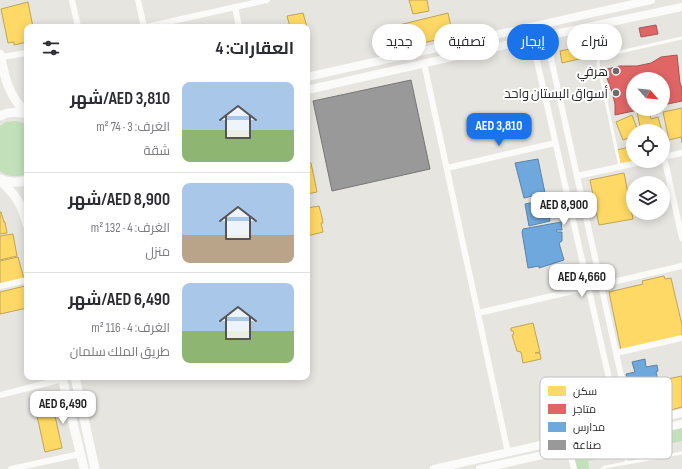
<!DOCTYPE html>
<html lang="ar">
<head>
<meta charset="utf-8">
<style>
  body { margin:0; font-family:"Sofia Sans Condensed",Cairo,sans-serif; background:#f2f2f3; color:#2b2b33; direction:rtl; height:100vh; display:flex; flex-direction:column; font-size:15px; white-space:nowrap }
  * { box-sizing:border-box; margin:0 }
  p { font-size:13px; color:#7c7c81 }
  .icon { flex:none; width:22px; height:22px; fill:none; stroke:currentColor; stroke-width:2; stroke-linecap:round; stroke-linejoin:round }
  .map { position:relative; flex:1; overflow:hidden; direction:ltr }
  .sheet { position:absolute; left:24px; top:24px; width:286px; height:356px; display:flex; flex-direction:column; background:#fff; border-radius:8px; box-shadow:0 2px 10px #0003; direction:rtl }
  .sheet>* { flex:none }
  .top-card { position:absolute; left:322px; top:24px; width:300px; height:36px; direction:rtl; display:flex; gap:8px }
  .needle { width:26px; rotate:117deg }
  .controls { position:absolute; left:626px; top:72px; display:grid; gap:8px }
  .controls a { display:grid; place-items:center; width:44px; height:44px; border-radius:50%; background:#fff; box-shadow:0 2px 10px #0003; font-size:20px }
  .price { position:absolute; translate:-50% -34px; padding:0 9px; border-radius:8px; background:#fff; color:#222; font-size:13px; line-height:26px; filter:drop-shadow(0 1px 2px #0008) }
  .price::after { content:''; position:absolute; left:50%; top:24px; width:12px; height:9px; margin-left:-6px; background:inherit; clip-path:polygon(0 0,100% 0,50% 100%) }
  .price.on { background:#1a73e8; color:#fff }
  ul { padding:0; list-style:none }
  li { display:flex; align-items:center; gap:12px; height:100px; padding:0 16px }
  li+li { border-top:1px solid #e1e1e2 }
  li span { display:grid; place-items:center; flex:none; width:112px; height:80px; border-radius:8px; color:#555 }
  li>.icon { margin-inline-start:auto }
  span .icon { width:48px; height:48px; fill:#fffc; stroke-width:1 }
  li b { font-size:17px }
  h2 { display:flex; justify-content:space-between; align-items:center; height:48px; padding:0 16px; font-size:17px }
  .tag { padding:0 14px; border-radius:18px; background:#fff; box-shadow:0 2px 10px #0003; font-size:14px; line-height:36px }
  .tag.on { background:#1a73e8; color:#fff }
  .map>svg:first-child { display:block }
  .green { fill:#c2e1bb }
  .pitch { fill:#cae4b8 }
  .homes { fill:#ffd966; stroke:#bfa454 }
  .shops { fill:#e06666; stroke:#a95454 }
  .schools { fill:#6fa8dc; stroke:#5a82a6 }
  .industry { fill:#999; stroke:#777 }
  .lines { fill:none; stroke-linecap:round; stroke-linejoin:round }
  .service { stroke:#fbfbfa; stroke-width:3 }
  .minor { stroke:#fbfbfa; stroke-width:6 }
  .tertiary { stroke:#fbfbfa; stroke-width:8 }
  .secondary { stroke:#fbfbfa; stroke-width:9 }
  .poi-dot { fill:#6b6b69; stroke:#fff; stroke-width:1.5 }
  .labels { text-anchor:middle; stroke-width:4; stroke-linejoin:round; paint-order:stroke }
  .poi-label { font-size:13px; fill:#292929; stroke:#fff; text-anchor:end }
  .key { fill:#fff; stroke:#bfbfbf; stroke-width:1 }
  .key-label { font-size:11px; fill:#292929 }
</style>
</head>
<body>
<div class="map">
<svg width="682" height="469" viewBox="0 0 682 469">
  <rect width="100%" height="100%" fill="#e6e5e0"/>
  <g class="green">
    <path d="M16,121L27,124V174C18,177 8,178 0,171V126L6,122Z"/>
    <polygon points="682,428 682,441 641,450 638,438"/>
    <polygon points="616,446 617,455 588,461 589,469 577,469 574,455"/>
  </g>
  <polygon class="pitch" points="573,265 575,276 555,281 553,270"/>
  <g class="homes">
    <polygon points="409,0 427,0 429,11 413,14"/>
    <polygon points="28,2 33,27 27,27 27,42 14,45 14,42 8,43 1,9"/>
    <polygon points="303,13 307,27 290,27 287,16"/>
    <polygon points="448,13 453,36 401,48 395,26"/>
    <polygon points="589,42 592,56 562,63 560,51 574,48 573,45"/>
    <polygon points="682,108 682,143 681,137 669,140 663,112"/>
    <polygon points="649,109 651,119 658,117 662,131 641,131 637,112"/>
    <polygon points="632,115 638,131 633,131 633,136 623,140 616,122"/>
    <polygon points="633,146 633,161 621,166 617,150"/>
    <polygon points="311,163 317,192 307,194 307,164"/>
    <polygon points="624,173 633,219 599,225 590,180"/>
    <polygon points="319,206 322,217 323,223 321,223 323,232 307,236 307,208"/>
    <polygon points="0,212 1,212 4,222 5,222 7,233 0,234"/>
    <polygon points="13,234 17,256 0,260 0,236"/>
    <polygon points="18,257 24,279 0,284 0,261"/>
    <polygon points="664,276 665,279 671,278 682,325 682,337 621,350 609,292 643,284 642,281"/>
    <polygon points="25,286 27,296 27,308 0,314 0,292"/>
    <polygon points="533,323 539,348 540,352 535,353 540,353 541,359 523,363 521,352 517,351 512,335 514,334 513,331 511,331 511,328"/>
    <polygon points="682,376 682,407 667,411 662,380"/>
    <polygon points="54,411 62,448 45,452 37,416"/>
  </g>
  <g class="shops">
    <polygon points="656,25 658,34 641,37 639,28"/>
    <polygon points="677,55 680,83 682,88 682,101 663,105 663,79 633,79 633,109 643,109 615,115 615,104 612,92 607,78 607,69 620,66 637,66 651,63 661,57"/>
  </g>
  <g class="schools">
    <polygon points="538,159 545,193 524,198 515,163"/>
    <polygon points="546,200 550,221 529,226 525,204"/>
    <polygon points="561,222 562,230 556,230 557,232 562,232 562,241 559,243 564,260 539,268 539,266 528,268 522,232 523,229"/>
    <polygon points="645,359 646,367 657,365 658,371 656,372 664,407 635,413 626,374 635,372 632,362"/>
  </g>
  <polygon class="industry" points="411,80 430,169 332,191 313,101"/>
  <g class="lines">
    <g class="service">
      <polyline points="620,167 598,63 599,58 602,56 682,38"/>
      <polyline points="633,436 639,461"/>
      <polyline points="620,438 627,463"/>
      <polyline points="602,469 605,467 682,453"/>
    </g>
    <g class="minor">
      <polyline points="72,0 78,27"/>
      <polyline points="138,0 144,27"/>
      <polyline points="235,7 239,27"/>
      <polyline points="146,27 267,0"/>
      <polyline points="1,57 27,53"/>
      <polyline points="424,63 508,453"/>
      <polyline points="663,157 682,153"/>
      <polyline points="664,157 682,238"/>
      <polyline points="447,168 555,143"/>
      <polyline points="577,176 646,161"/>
      <polyline points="0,286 27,280"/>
      <polyline points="478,313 682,266"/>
      <polyline points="616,353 682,338"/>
      <polyline points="0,395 63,379"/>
      <polyline points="620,427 532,39 537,26 546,36 632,425"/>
      <polyline points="569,449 574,469"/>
      <polyline points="11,469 80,454"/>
    </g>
    <g class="tertiary">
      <polyline points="307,77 651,0"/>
      <polyline points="307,90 532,39 682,7"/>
      <polyline points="434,469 682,413"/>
      <polyline points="480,469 682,424"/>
    </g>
    <g class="secondary">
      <path d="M0,54C5,78 8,96 27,113"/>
      <path d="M0,116C9,111 17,112 27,114"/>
      <path d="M0,179C9,182 17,184 27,180"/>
      <path d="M0,180C16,196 21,202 27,224"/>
      <polyline points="62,377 84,469"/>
      <polyline points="75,377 95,469"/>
    </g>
  </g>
  <g class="poi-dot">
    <circle cx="616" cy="71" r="4"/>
    <circle cx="616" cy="93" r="4"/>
  </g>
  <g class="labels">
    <g class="poi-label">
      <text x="608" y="76">هرفي</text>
      <text x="608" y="98">أسواق البستان واحد</text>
    </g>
  </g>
  <rect x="540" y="377" width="132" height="82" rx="6" class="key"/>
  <rect x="548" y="386" width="18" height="10" fill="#ffd966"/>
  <rect x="548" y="404" width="18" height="10" fill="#e06666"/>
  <rect x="548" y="422" width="18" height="10" fill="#6fa8dc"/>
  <rect x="548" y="440" width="18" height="10" fill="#999"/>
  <g class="key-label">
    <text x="573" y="395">سكن</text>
    <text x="573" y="413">متاجر</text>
    <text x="573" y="431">مدارس</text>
    <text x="573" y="449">صناعة</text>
  </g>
</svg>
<div class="controls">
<a><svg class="needle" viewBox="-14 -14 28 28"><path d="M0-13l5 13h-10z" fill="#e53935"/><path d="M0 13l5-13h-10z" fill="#7c7c81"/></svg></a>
<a><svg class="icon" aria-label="locate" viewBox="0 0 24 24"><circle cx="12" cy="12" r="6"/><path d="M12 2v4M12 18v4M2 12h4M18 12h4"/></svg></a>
<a><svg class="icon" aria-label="layers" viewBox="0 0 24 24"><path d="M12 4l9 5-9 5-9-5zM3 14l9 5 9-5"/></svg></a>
</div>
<b class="price on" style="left:499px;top:147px">AED 3,810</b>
<b class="price" style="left:564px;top:226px">AED 8,900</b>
<b class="price" style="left:582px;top:298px">AED 4,660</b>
<b class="price" style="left:63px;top:425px">AED 6,490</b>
<div class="top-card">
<a class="tag">شراء</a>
<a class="tag on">إيجار</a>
<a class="tag">تصفية</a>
<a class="tag">جديد</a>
</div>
<section class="sheet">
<h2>العقارات: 4<svg class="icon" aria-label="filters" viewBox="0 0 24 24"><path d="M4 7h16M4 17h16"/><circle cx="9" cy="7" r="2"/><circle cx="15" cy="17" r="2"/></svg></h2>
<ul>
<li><span style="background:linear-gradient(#a9c7e8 60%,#8fb573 0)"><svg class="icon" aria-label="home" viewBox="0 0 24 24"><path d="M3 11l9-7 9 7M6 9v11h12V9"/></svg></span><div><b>AED 3,810/شهر</b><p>الغرف: 3 · 74 m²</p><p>شقة</p></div></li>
<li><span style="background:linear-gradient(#a9c7e8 65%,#b9a48a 0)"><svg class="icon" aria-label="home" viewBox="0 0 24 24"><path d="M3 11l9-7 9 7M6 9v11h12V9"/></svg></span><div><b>AED 8,900/شهر</b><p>الغرف: 4 · 132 m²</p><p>منزل</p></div></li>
<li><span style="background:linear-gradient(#a9c7e8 60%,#8fb573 0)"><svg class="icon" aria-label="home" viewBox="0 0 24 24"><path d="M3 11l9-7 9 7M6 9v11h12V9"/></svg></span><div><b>AED 6,490/شهر</b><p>الغرف: 4 · 116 m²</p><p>طريق الملك سلمان</p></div></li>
</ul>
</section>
</div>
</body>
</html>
